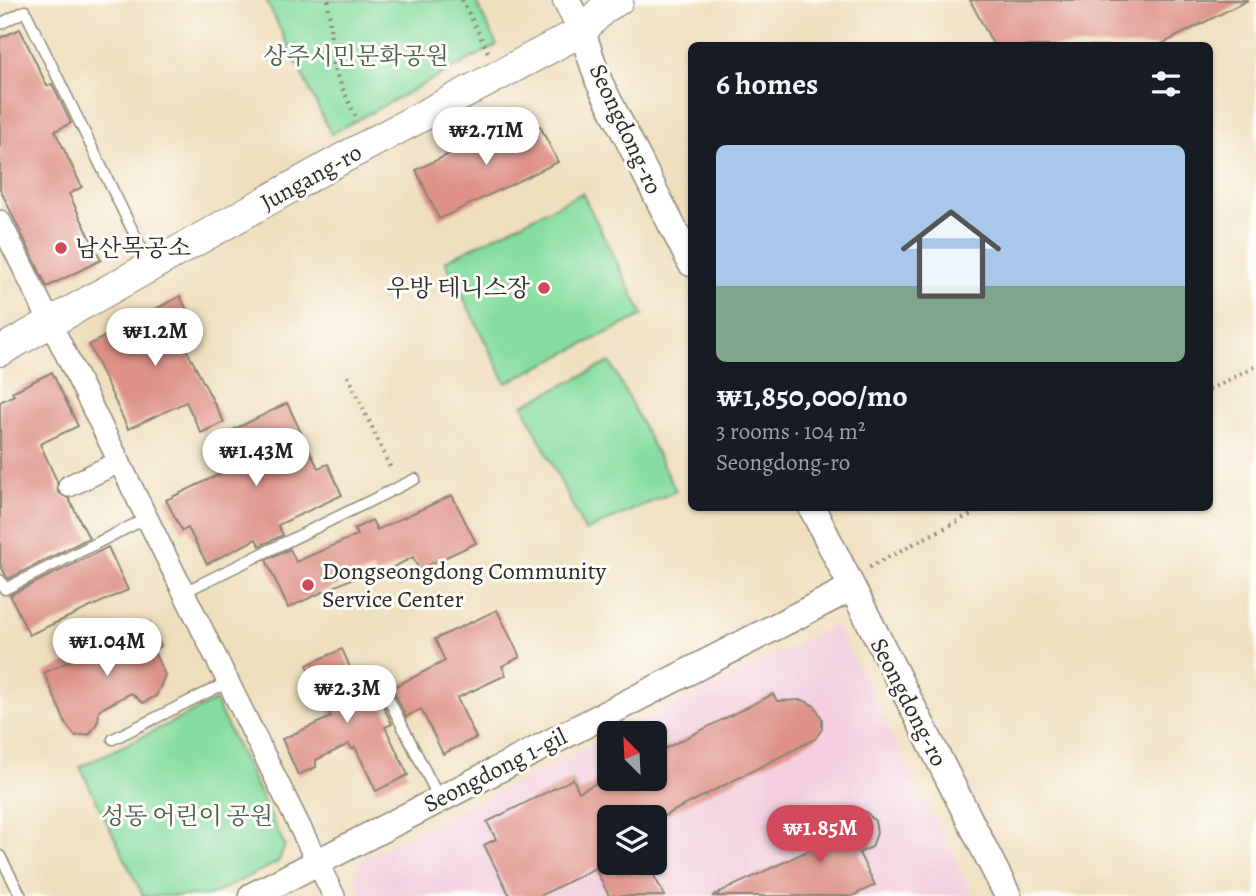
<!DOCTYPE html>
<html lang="en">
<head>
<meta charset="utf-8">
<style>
  body { margin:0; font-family:Alegreya,"Noto Serif KR",serif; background:#20242c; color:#f1f3f6; height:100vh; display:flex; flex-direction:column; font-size:26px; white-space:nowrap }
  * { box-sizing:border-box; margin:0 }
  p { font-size:23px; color:#9ea1a6 }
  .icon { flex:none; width:38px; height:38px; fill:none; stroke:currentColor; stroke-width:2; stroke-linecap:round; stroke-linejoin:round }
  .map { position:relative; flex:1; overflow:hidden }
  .details { position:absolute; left:688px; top:42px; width:525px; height:469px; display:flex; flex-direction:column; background:#171b24; border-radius:10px; box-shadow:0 2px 5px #0004 }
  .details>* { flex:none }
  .needle { width:46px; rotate:336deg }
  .controls { position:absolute; left:597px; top:721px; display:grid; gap:14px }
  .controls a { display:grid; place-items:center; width:70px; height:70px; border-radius:10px; background:#171b24; box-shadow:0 2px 5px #0004; font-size:35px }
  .price { position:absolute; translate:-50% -60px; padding:0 16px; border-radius:24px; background:#fff; color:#222; font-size:23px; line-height:46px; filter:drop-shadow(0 2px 4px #0008) }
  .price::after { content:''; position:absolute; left:50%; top:42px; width:21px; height:16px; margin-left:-10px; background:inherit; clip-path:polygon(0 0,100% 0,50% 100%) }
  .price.current { background:#d1495b; color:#fff }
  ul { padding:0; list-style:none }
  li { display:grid; align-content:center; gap:14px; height:371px; padding:0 28px }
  li span { display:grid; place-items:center; height:217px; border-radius:10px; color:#555 }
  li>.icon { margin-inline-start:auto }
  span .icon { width:126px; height:126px; fill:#fffc; stroke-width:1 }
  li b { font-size:30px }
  h2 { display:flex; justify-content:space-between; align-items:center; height:84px; padding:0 28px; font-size:30px }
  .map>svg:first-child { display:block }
  .built { fill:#f3cfdf; fill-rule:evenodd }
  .green { fill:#87dda0; stroke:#598466; stroke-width:2 }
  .building { fill:#de9187 }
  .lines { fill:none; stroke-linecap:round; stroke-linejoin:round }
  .service-casing { stroke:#8d8574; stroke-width:13 }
  .minor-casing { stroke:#8d8574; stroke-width:24 }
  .tertiary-casing { stroke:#8d8574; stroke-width:29 }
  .secondary-casing { stroke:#8d8574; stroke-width:32 }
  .path { stroke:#8d8574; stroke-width:4.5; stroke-dasharray:2 5; stroke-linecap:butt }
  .service { stroke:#fff; stroke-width:10 }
  .minor { stroke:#fff; stroke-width:21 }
  .tertiary { stroke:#fff; stroke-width:26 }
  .secondary { stroke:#fff; stroke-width:30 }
  .poi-dot { fill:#d1495b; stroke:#fdfcf7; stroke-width:2.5 }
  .labels { text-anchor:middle; stroke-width:6; stroke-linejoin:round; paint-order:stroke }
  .park-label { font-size:24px; fill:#47604e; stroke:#fdfcf7 }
  .street-label { font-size:24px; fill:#2b2b2b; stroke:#fdfcf7 }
  .poi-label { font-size:24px; fill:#2b2b2b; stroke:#fdfcf7; text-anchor:start }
</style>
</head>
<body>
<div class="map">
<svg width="1256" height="896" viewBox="0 0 1256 896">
  <rect width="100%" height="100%" fill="#fdfcf7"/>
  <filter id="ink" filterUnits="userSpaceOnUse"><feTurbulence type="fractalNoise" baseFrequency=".0143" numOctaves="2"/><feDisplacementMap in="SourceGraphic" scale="14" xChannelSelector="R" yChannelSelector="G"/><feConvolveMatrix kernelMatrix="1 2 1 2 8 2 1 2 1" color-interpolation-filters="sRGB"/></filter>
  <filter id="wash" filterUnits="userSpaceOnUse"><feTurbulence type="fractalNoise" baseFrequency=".00686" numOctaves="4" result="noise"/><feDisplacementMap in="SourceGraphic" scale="28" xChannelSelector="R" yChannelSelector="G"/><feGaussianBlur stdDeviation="1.57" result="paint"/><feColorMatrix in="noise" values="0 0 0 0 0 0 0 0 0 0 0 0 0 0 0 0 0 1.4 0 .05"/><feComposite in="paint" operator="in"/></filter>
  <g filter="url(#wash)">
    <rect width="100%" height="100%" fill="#efdfbe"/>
    <path class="built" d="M836,625L973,896H362L354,879L361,859L609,737V779H654V733H616ZM609,817H654V863H609Z"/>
    <g class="green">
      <polygon points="266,0 475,0 497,45 331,134"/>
      <polygon points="582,193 643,315 506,383 445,261"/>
      <polygon points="610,362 676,491 585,531 523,405"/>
      <polygon points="215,701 285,846 278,862 209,896 143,896 80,767"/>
    </g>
    <g id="blocks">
      <g class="building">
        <polygon points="970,0 1248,0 1158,46 994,46"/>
        <polygon points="20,29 47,86 52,84 71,123 55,131 82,187 69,194 101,260 47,287 0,189 0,38"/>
        <polygon points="515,122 540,126 558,162 439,219 416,170"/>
        <polygon points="180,296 197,331 181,339 224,422 201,433 186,402 128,429 89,345"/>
        <polygon points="52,372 78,426 40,444 57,481 58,492 69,499 89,538 8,579 0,565 0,402 14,395 12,392"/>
        <polygon points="287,403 318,468 328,464 342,495 278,525 283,535 260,546 256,539 207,564 188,528 182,531 166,500 245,462 229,432"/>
        <polygon points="452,495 476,543 419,570 413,557 376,576 373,569 288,608 266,560 290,549 296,562 357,535 354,529 372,520 377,530"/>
        <polygon points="108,547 128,590 29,635 10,595"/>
        <polygon points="497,610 520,657 502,666 506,675 457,698 476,738 443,754 421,709 406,717 392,688 445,661 435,639"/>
        <polygon points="150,623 161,646 153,650 165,675 156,696 143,703 131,693 99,710 98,721 90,734 75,736 66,724 44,673"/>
        <polygon points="342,649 364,699 378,695 392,724 385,727 408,775 376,791 355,747 352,749 349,744 316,760 316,767 298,775 282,739 331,717 307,665"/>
        <polygon points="773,694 777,701 803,700 815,706 822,719 822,729 815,739 662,817 609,817 609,861 606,863 647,863 665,896 609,896 595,868 540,896 510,896 484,845 496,839 487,822 573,779 579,792 605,779 654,779 654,754"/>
        <polygon points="853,808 866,812 875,821 877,833 872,847 859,853 875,885 852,896 712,896 833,839 837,815"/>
      </g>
    </g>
  </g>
  <g filter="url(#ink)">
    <use href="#blocks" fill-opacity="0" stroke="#8d8574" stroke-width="2"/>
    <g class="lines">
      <g class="service-casing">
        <g id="service">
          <polyline points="0,24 25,11 150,266"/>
          <polyline points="0,580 5,589 147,518"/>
          <polyline points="184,592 415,479"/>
          <polyline points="385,692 439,798"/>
          <polyline points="113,739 228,682"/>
          <polyline points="0,856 21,896"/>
        </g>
      </g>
      <g class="minor-casing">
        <g id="minor">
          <polyline points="0,221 334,896"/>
          <polyline points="69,486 119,462"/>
        </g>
      </g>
      <g class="tertiary-casing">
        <g id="tertiary">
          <polyline points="566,0 582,31 599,82 691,263"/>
          <polyline points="812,508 1008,896"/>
          <polyline points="252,896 851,588"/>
        </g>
      </g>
      <g class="secondary-casing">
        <polyline id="secondary" points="0,351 345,157 582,31 603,9 618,0"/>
      </g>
      <g class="path">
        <polyline points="328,0 333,67 357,120"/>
        <polyline points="462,0 488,52"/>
        <polyline points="348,376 392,471"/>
        <polyline points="1209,390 1256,366"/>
        <polyline points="869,567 983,508"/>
      </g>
      <use href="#service" class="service"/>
      <use href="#minor" class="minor"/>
      <use href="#tertiary" class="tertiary"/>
      <use href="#secondary" class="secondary"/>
    </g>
  </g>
  <g class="poi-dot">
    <circle cx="61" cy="248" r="7"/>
    <circle cx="544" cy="288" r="7"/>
    <circle cx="308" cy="585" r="7"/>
  </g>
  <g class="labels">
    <g class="park-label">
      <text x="356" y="64">상주시민문화공원</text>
      <text x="187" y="824">성동 어린이 공원</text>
    </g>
    <g class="street-label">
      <text transform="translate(626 129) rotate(65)" y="8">Seongdong-ro</text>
      <text transform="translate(311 177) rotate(-29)" y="8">Jungang-ro</text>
      <text transform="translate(909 702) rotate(63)" y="8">Seongdong-ro</text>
      <text transform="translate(495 770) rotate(-27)" y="8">Seongdong 1-gil</text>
    </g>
    <g class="poi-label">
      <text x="75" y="256">남산목공소</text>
      <text x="530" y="296" text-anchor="end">우방 테니스장</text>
      <text x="322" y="579">Dongseongdong Community<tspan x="322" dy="28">Service Center</tspan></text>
    </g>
  </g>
</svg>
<div class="controls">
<a><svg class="needle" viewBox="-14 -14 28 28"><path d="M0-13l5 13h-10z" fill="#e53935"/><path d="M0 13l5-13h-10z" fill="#9ea1a6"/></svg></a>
<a><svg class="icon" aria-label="layers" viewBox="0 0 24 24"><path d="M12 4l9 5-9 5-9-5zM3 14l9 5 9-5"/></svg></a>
</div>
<b class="price" style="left:486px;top:167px">₩2.71M</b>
<b class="price" style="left:155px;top:368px">₩1.2M</b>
<b class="price" style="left:256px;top:488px">₩1.43M</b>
<b class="price" style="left:107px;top:678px">₩1.04M</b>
<b class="price" style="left:347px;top:725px">₩2.3M</b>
<b class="price current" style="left:820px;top:865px">₩1.85M</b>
<section class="details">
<h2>6 homes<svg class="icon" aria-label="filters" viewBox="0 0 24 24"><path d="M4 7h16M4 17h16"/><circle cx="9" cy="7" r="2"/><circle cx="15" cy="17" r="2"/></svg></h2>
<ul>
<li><span style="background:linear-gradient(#a9c7e8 65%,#7fa58c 0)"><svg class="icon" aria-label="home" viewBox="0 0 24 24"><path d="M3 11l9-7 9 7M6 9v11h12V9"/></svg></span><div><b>₩1,850,000/mo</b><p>3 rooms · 104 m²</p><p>Seongdong-ro</p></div></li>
</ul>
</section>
</div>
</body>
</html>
